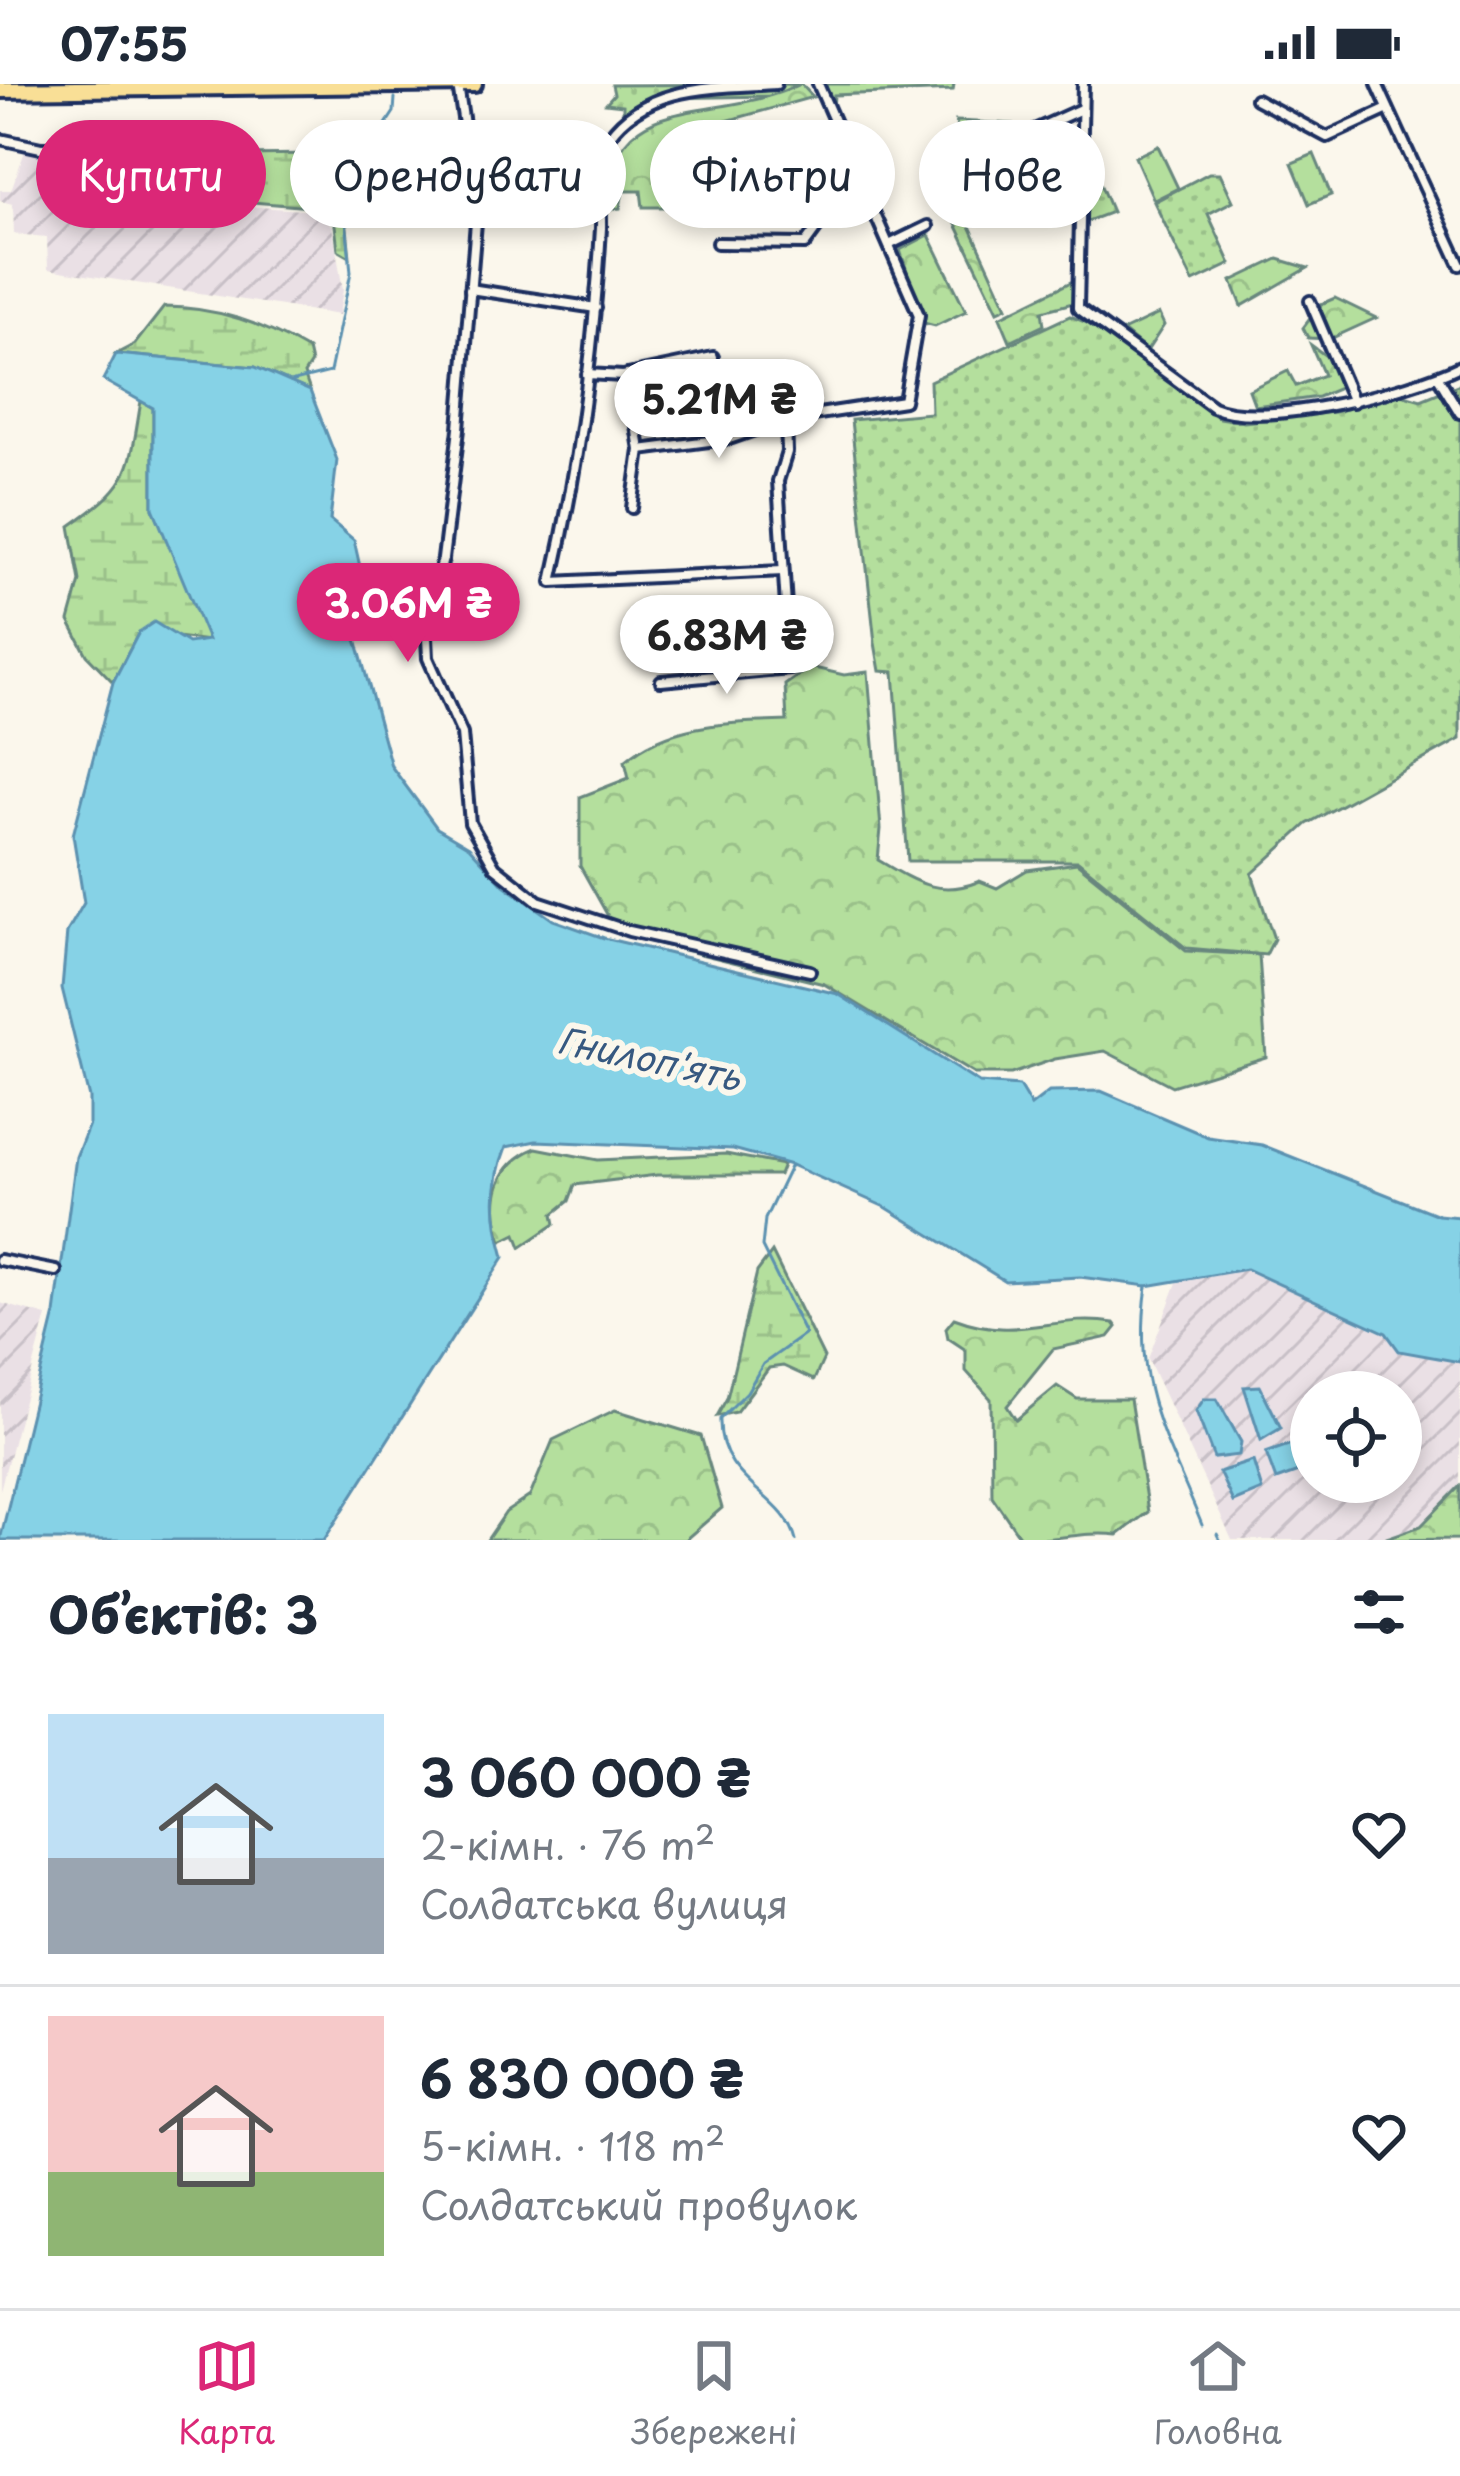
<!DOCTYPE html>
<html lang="uk">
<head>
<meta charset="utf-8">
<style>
  body { margin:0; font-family:"Playpen Sans",sans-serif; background:#f2f2f3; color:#1f2937; height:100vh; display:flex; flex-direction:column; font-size:45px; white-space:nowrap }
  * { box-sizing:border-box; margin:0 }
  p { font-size:39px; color:#747a83 }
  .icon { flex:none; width:66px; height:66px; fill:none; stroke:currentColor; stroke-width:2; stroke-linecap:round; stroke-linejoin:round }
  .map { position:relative; height:1456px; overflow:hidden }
  .side { display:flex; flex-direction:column; background:#fff; flex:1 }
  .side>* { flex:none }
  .guide { position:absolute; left:36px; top:36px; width:1389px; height:108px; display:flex; gap:24px }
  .tools { position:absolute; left:1290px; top:1287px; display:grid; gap:24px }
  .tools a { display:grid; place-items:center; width:132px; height:132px; border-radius:50%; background:#fff; box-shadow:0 6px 18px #0003; font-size:60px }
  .price { position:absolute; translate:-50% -102px; padding:0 27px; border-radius:42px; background:#fff; color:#222; font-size:39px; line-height:78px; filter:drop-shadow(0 3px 6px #0008) }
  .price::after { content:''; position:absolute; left:50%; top:72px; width:36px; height:27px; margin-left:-18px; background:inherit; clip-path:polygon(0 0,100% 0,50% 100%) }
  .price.active { background:#db2777; color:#fff }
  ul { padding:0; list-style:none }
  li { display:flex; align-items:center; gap:36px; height:300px; padding:0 48px }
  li+li { border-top:3px solid #e0e1e3 }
  li span { display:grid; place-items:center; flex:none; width:336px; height:240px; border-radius:0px; color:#555 }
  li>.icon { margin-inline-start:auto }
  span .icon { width:144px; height:144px; fill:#fffc; stroke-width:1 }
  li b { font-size:51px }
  h2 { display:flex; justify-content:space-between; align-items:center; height:144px; padding:0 48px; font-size:51px }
  .chip { padding:0 42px; border-radius:54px; background:#fff; box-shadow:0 6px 18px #0003; font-size:42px; line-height:108px }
  .chip.active { background:#db2777; color:#fff }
  .status { display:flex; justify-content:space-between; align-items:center; height:84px; padding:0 60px; background:#fff; direction:ltr }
  .status svg { height:33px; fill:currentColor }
  .tabs { display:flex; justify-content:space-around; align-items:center; height:168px; border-top:3px solid #e0e1e3; background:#fff; font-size:33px; color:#747a83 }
  .tabs a { display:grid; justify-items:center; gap:6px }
  .tabs .active { color:#db2777 }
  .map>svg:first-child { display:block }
  .industrial { fill:url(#industrial-furrows); fill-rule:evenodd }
  .grass { fill:url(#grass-dots); stroke:#68877e; stroke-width:3 }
  .forest { fill:url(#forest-crowns); stroke:#68877e; stroke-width:3 }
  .wetland { fill:url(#wetland-marsh); stroke:#68877e; stroke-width:3 }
  .pitch { fill:#b4df9d; stroke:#68877e; stroke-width:3 }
  .water { fill:#86d2e6; stroke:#5b91b0; stroke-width:3 }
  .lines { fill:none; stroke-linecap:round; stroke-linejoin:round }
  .stream { stroke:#5b91b0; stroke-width:3 }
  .minor-casing { stroke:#1b2f5e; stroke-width:16 }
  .primary-casing { stroke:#1b2f5e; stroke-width:22 }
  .minor { stroke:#fbf7ec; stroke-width:8 }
  .primary { stroke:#f9df96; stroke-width:14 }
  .labels { text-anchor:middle; stroke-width:12; stroke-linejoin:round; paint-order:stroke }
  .water-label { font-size:36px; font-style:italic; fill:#365880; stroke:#fbf7ec }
</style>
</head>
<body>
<div class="status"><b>07:55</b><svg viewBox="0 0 49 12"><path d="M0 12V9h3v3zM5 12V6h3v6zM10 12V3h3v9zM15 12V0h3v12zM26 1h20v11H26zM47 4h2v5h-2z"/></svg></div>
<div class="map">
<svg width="1460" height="1456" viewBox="0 0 1460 1456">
  <defs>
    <pattern id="industrial-furrows" width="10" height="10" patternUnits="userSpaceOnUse" patternTransform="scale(3)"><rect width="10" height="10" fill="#eae0e5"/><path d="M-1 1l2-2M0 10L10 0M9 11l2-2" fill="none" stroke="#c8c0c7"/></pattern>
    <pattern id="grass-dots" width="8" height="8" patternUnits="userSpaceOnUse" patternTransform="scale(3)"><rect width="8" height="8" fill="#b4df9d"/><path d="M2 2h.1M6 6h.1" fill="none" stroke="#9ac08a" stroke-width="1.8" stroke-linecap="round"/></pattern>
    <pattern id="forest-crowns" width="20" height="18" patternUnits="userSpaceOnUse" patternTransform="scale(3)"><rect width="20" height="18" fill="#b4df9d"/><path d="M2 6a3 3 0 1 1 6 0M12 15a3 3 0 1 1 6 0" fill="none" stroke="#9ac08a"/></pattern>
    <pattern id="wetland-marsh" width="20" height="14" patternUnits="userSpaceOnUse" patternTransform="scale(3)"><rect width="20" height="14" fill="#b4df9d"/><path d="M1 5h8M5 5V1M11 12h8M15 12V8" fill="none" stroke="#9ac08a"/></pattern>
  </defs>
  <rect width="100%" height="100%" fill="#fbf7ec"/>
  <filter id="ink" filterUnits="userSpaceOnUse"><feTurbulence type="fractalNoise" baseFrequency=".00833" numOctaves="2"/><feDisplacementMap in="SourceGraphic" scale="24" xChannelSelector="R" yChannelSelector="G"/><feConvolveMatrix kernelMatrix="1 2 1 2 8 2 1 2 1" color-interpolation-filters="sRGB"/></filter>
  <g filter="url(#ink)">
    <g class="industrial">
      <polygon points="25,67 45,67 46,91 61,92 62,109 316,127 332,142 343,206 339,231 48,185 47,153 14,150 13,120 0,117 0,106 11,106"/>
      <path d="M1246,1185L1386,1249L1399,1267L1460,1276V1447L1436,1456H1232L1148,1275L1178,1196ZM1311,1308H1401V1398H1311Z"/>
      <polygon points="0,1219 47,1232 0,1406"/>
    </g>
    <g class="grass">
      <polygon points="798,0 773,12 662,14 623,43 623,21 606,19 614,10 612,1"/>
      <polygon points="956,37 1014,40 1030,58 1028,79 969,103"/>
      <polygon points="1209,89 1220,89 1233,117 1208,130 1231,180 1193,198 1154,118"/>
      <polygon points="1098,95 1112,128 1085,138 1085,101"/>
      <polygon points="1070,232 1095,242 1219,334 1244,338 1334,328 1401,310 1421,316 1460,300 1460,655 1307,740 1252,790 1274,855 1266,871 1186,864 1078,777 908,777 894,588 880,587 875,559 851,336 931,329 930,297"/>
    </g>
    <g class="forest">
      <path d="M801,0L813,13L719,39V92L668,95V123H643L641,107H623L620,124L609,125C607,0 712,43 801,0Z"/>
      <polygon points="824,0 954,0 953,6 834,11 833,25"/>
      <polygon points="1158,62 1178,104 1154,116 1135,73"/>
      <polygon points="964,129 1007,223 998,227 953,134"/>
      <polygon points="929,151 966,227 935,242 924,239 900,166"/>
      <polygon points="1278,175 1308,184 1242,222 1232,197"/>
      <polygon points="1075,196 1073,219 1042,227 1044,241 1010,257 1000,233"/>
      <polygon points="1335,214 1376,234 1330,255 1308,254 1303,244 1321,220"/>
      <polygon points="1159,230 1164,241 1147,267 1123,247"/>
      <polygon points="1311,261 1330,275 1342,303 1318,313 1255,322 1249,306 1288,287 1296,302 1324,291"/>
      <path d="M810,583L844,591L868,588L881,745L878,776C915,798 939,814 980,797L997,804L1027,786L1077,779L1186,867L1259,871L1266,973L1172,1002L1105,967L1055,975L1011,990H974L824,900L618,850L580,782V713L629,694L625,677C670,638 730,639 787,637L785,601Z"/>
      <path d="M536,1064L598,1076L726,1070L783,1081L779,1091H657L575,1101L569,1117L553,1130L555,1140L521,1163L516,1150L502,1157C488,1117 496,1080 536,1064Z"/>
      <path d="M954,1234C1019,1259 1054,1229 1114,1239L1117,1243L1109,1253L1053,1265L1007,1322L1016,1336L1057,1302L1077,1315H1130L1148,1428L1118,1451C1087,1447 1055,1456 1022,1456L992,1412L991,1315L966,1287V1266L948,1254L946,1244Z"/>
      <polygon points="615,1326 701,1352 722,1424 685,1456 487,1456 506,1428 530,1412 553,1356"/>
      <polygon points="1460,1402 1460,1455 1381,1456 1421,1442"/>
    </g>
    <g class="wetland">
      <polygon points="316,57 371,64 343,105 350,173 338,166 335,141 321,124 219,115 220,85 231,71 314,70"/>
      <path d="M164,223C218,223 263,240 308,266L311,279L304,290L310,307L255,283L116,270L135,260Z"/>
      <path d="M141,317L153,324V424L203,533L208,557L139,548L113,598L87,571L69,537L80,497L70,442C132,399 129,390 141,317Z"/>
      <polygon points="772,1168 824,1274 814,1296 783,1282 769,1284 736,1328 717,1332 727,1314 757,1188"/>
    </g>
    <polygon class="pitch" points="1314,70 1331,111 1309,120 1292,79"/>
    <g class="water">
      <path d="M116,270L255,283L310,307L337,376L330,436L354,456L362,492L350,533L391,682L437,744L469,763L504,801L553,836L604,854L838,910L979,999L1019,1002L1031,1022L1049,1008L1101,1007L1208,1053L1262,1061L1438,1131L1460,1133V1278L1399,1267L1386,1249L1246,1185L1147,1202L1080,1193L1005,1197L887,1124L791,1081L733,1065L536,1057L506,1063C491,1100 493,1135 504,1173L324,1456H0L55,1230L76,1073L89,1040V1014L62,904L67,848L84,819L73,751L113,598L139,548L154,538L188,559L208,556L153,424V324L103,296Z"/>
      <polygon points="1260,1302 1281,1344 1261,1356 1244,1303"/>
      <polygon points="1204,1315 1217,1315 1241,1358 1239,1371 1214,1374 1196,1327"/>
      <polygon points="1294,1359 1301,1387 1276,1396 1266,1369"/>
      <polygon points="1253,1377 1262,1406 1233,1418 1219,1388"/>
    </g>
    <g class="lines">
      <g class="stream">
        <polyline points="290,298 330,288 351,188 343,105 394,28 395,14"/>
        <path d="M791,1081L765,1135L762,1163L805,1250L763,1280L747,1308L720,1335C718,1399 785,1410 796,1456"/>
        <path d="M1147,1202C1132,1303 1165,1350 1202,1441"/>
        <polyline points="1217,1450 1220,1456"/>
      </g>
      <g class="minor-casing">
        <g id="minor">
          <path d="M776,0C716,4 647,0 609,53C593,77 602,117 601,144C594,263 579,381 552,498L783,487"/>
          <path d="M1083,0L1078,224L1213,323C1264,345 1409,307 1460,282"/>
          <polyline points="1377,0 1460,181"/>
          <polyline points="458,1 477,126 459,345 443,475 426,533 428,574 462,650 470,739 495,783 538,817 629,847 810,887"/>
          <polyline points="1256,15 1327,53 1388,25"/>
          <polyline points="0,55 41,64 205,61"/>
          <polyline points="962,111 1035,79 1037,68 1030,48 1081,25"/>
          <polyline points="717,159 805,160 824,134 868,115"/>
          <polyline points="889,161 928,142"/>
          <polyline points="470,205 596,224"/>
          <polyline points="1310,217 1353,318"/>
          <polyline points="587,290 623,292 713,273"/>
          <polyline points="628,291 640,366 632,424"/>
          <polyline points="1438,293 1460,329"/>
          <polyline points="640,366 732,354 786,335 904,317 919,231 818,0"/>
          <polyline points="661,597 790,585 778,397 787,368 786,335"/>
          <polyline points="0,1176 56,1187"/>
        </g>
      </g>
      <g class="primary-casing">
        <polyline id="primary" points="0,6 474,0"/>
      </g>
      <use href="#minor" class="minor"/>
      <use href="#primary" class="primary"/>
    </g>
  </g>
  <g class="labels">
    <g class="water-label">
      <text transform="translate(649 975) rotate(12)" y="13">Гнилоп'ять</text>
    </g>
  </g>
</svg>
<div class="tools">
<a><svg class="icon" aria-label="locate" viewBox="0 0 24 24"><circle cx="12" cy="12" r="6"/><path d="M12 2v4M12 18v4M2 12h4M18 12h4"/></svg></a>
</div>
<b class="price" style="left:719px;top:377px">5.21M ₴</b>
<b class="price active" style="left:408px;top:581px">3.06M ₴</b>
<b class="price" style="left:727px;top:613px">6.83M ₴</b>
<div class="guide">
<a class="chip active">Купити</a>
<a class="chip">Орендувати</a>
<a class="chip">Фільтри</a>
<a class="chip">Нове</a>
</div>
</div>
<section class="side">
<h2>Об’єктів: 3<svg class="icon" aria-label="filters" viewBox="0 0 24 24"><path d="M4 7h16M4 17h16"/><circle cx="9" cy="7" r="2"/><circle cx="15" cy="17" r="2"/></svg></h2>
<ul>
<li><span style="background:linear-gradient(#bfe0f5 60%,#9aa5b1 0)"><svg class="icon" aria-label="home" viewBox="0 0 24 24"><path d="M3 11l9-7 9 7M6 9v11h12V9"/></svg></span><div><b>3 060 000 ₴</b><p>2-кімн. · 76 m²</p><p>Солдатська вулиця</p></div><svg class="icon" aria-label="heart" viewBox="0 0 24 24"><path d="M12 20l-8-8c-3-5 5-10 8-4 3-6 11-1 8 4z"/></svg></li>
<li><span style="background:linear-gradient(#f6c9c9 65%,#8fb573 0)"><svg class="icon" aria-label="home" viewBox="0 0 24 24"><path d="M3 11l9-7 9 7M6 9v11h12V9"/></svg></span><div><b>6 830 000 ₴</b><p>5-кімн. · 118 m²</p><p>Солдатський провулок</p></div><svg class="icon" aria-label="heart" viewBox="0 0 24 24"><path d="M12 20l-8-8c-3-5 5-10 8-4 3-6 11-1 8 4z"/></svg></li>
</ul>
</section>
<nav class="tabs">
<a class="active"><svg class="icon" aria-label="map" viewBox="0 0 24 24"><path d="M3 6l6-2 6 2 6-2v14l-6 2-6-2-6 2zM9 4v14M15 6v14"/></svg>Карта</a>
<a><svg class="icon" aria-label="saved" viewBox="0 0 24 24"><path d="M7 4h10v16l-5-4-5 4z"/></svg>Збережені</a>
<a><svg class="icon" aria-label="home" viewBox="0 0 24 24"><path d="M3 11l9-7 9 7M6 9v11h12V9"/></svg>Головна</a>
</nav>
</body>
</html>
